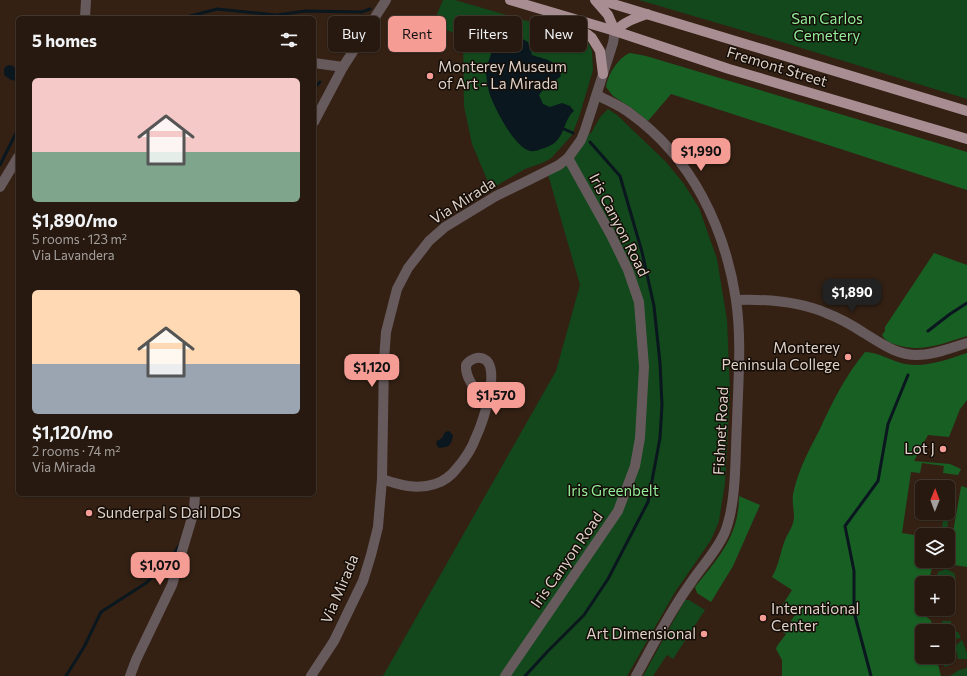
<!DOCTYPE html>
<html lang="en">
<head>
<meta charset="utf-8">
<style>
  body { margin:0; font-family:Commissioner,sans-serif; background:#33261d; color:#f1f3f6; height:100vh; display:flex; flex-direction:column; font-size:15px; white-space:nowrap }
  * { box-sizing:border-box; margin:0 }
  p { font-size:13px; color:#a4a09e }
  .icon { flex:none; width:22px; height:22px; fill:none; stroke:currentColor; stroke-width:2; stroke-linecap:round; stroke-linejoin:round }
  .map { position:relative; flex:1; overflow:hidden }
  .side { position:absolute; left:16px; top:16px; width:300px; height:480px; display:flex; flex-direction:column; background:#27190f; border-radius:6px; box-shadow:0 1px 3px #0004,0 0 0 1px #43382f }
  .side>* { flex:none }
  .guide { position:absolute; left:328px; top:16px; width:380px; height:36px; display:flex; gap:8px }
  .needle { width:26px; rotate:1deg }
  .fabs { position:absolute; left:915px; top:480px; display:grid; gap:8px }
  .fabs a { display:grid; place-items:center; width:40px; height:40px; border-radius:6px; background:#27190f; box-shadow:0 1px 3px #0004,0 0 0 1px #43382f; font-size:20px }
  .price { position:absolute; translate:-50% -34px; padding:0 9px; border-radius:8px; background:#f59c95; color:#111; font-size:13px; line-height:26px; filter:drop-shadow(0 1px 2px #0008) }
  .price::after { content:''; position:absolute; left:50%; top:24px; width:12px; height:9px; margin-left:-6px; background:inherit; clip-path:polygon(0 0,100% 0,50% 100%) }
  .price.on { background:#222; color:#fff }
  ul { padding:0; list-style:none }
  li { display:grid; align-content:center; gap:8px; height:212px; padding:0 16px }
  li span { display:grid; place-items:center; height:124px; border-radius:6px; color:#555 }
  li>.icon { margin-inline-start:auto }
  span .icon { width:72px; height:72px; fill:#fffc; stroke-width:1 }
  li b { font-size:17px }
  h2 { display:flex; justify-content:space-between; align-items:center; height:48px; padding:0 16px; font-size:17px }
  .pill { padding:0 14px; border-radius:6px; background:#27190f; box-shadow:0 1px 3px #0004,0 0 0 1px #43382f; font-size:14px; line-height:36px }
  .pill.on { background:#f59c95; color:#111 }
  .map>svg:first-child { display:block }
  .green { fill:#12481b }
  .forest { fill:#185f24 }
  .water { fill:#0a171e }
  .lines { fill:none; stroke-linecap:round; stroke-linejoin:round }
  .stream { stroke:#0a171e; stroke-width:3 }
  .minor { stroke:#675a5d; stroke-width:10 }
  .tertiary { stroke:#675a5d; stroke-width:10 }
  .primary { stroke:#a88e93; stroke-width:10 }
  .poi-dot { fill:#f59c95; stroke:#150d07; stroke-width:1.5 }
  .labels { text-anchor:middle; stroke-width:3; stroke-linejoin:round; paint-order:stroke }
  .park-label { font-size:15px; fill:#93ee9a; stroke:#150d07 }
  .poi-label { font-size:15px; fill:#dfd2c9; stroke:#150d07; text-anchor:start }
  .street-label { font-size:15px; fill:#dfd2c9; stroke:#150d07 }
</style>
</head>
<body>
<div class="map">
<svg width="967" height="676" viewBox="0 0 967 676">
  <rect width="100%" height="100%" fill="#342114"/>
  <g class="green">
    <polygon points="443,0 455,0 472,5 572,34 589,44 592,51 593,70 579,117 572,135 555,154 550,159 542,163 525,169 491,189 472,144 464,106 463,37 433,24"/>
    <polygon points="639,0 967,0 967,99 782,42"/>
    <polygon points="608,109 617,115 666,162 684,184 699,208 717,259 727,320 730,393 725,483 719,521 711,540 675,592 627,676 383,676 556,371 580,285 547,171 559,165 582,138 591,133 601,116"/>
    <polygon points="949,480 953,481 955,485 946,533 944,535 941,535 944,513 948,513"/>
    <path d="M946,569L954,573C958,581 953,587 948,593V583H934L938,572Z"/>
    <polygon points="685,600 689,600 705,610 673,659 667,655 653,676 643,676"/>
    <polygon points="951,604 951,617 941,617 942,609 948,609 948,605"/>
    <polygon points="942,621 951,621 951,629 958,632 961,638 954,639 949,637 948,631 945,631 942,625"/>
    <polygon points="962,640 967,653 967,659 958,659 955,646"/>
    <polygon points="948,642 954,661 952,664 945,667 944,666 942,657 948,657"/>
    <polygon points="967,668 967,676 950,676 959,670"/>
  </g>
  <g class="forest">
    <path d="M630,53L646,56L967,152V190L671,94L648,121L633,109L613,96L606,87C608,74 618,58 630,53Z"/>
    <path d="M934,253L967,265V336C944,343 922,353 897,345C891,343 885,341 882,335L885,331V327Z"/>
    <path d="M865,352C879,353 888,359 901,363C924,369 945,360 967,353V400L960,409L949,437L928,435L914,461L950,464L961,469L958,475L943,473L944,466L922,463L920,473L911,472L902,533L920,536L919,542L922,543V561H934L928,583H922C922,590 920,606 923,612C927,622 934,615 931,631H922V657H936L941,676H782V660L776,649L777,646L786,634L783,632L795,615L782,606L792,590L772,577C779,565 780,553 785,540C788,533 794,525 794,517C794,508 791,500 794,490C799,469 809,450 819,431C832,403 845,376 865,352Z"/>
    <polygon points="962,486 967,488 967,567 948,564 941,561 948,561 948,544 952,538 961,487"/>
    <path d="M739,496L760,505L733,566L711,602L697,593L695,587C719,557 739,536 739,496Z"/>
  </g>
  <g class="water">
    <path d="M515,35L528,42L532,55C546,60 557,59 561,76C552,84 546,85 539,95L543,104L550,107L562,103L570,106L574,111C564,119 565,136 553,144C548,147 536,152 530,151C515,148 495,109 490,95C488,89 487,81 486,74C486,66 491,55 493,48Z"/>
    <polygon points="10,65 13,66 15,68 16,73 18,73 17,81 11,80 4,75 4,69 6,66"/>
    <path d="M449,431L453,435C451,446 450,447 439,448L436,444L437,441L442,438L445,432Z"/>
  </g>
  <g class="lines">
    <g class="stream">
      <polyline points="183,18 217,9 277,15 305,11 362,12 370,9"/>
      <path d="M484,21C498,24 502,25 505,40"/>
      <polyline points="314,88 320,82"/>
      <polyline points="564,129 573,133"/>
      <polyline points="0,165 18,129"/>
      <polyline points="928,331 950,314 967,303"/>
      <polyline points="66,676 84,647 101,612 146,583 169,561 180,544"/>
      <polyline points="525,676 548,651 584,615 608,579 648,502 660,438 662,405 660,363 654,306 642,252 620,176 590,142"/>
      <polyline points="871,676 854,612 854,571 845,526 878,481 888,424 908,375"/>
    </g>
    <g class="minor">
      <polyline points="85,18 86,0"/>
      <polyline points="314,63 343,67"/>
      <path d="M597,95C608,101 621,106 631,114C692,158 725,228 736,300C742,341 738,382 737,423C735,456 737,501 725,532C717,551 701,567 690,584C669,613 653,645 636,676"/>
      <polyline points="314,122 343,67 386,0"/>
      <polyline points="0,187 18,157"/>
      <path d="M736,300C766,299 798,301 826,313C839,318 852,325 864,333C881,343 896,355 917,355C934,355 951,348 967,343"/>
      <path d="M382,479C399,485 417,490 435,484C443,482 452,475 457,468C465,459 472,448 476,437C482,424 502,367 484,359C478,356 470,359 466,365C465,380 478,392 487,403"/>
      <polyline points="130,676 136,660 172,585 194,511 195,494"/>
      <polyline points="311,676 334,641 363,581 371,555 378,527 382,479 384,360 386,332 397,289 408,268 429,241 445,227 496,196 531,179 559,165 568,158"/>
    </g>
    <polyline class="tertiary" points="505,676 618,511 635,466 640,438 644,367 639,302 628,270 611,235 568,158 581,140 585,130 613,43 615,31"/>
    <g class="primary">
      <polyline points="510,0 615,31 729,69 967,139"/>
      <polyline points="595,0 608,15 615,31"/>
      <polyline points="600,0 967,111"/>
      <polyline points="557,15 568,25 587,34 592,38 600,51 603,74"/>
      <path d="M615,31C624,22 635,18 647,14"/>
    </g>
  </g>
  <g class="poi-dot">
    <circle cx="430" cy="76" r="4"/>
    <circle cx="848" cy="357" r="4"/>
    <circle cx="943" cy="449" r="4"/>
    <circle cx="89" cy="513" r="4"/>
    <circle cx="763" cy="618" r="4"/>
    <circle cx="704" cy="634" r="4"/>
  </g>
  <g class="labels">
    <g class="park-label">
      <text x="827" y="24">San Carlos<tspan x="827" dy="17">Cemetery</tspan></text>
      <text x="613" y="496">Iris Greenbelt</text>
    </g>
    <g class="poi-label">
      <text x="438" y="72">Monterey Museum<tspan x="438" dy="17">of Art - La Mirada</tspan></text>
      <text x="840" y="353" text-anchor="end">Monterey<tspan x="840" dy="17">Peninsula College</tspan></text>
      <text x="935" y="454" text-anchor="end">Lot J</text>
      <text x="97" y="518">Sunderpal S Dail DDS</text>
      <text x="771" y="614">International<tspan x="771" dy="17">Center</tspan></text>
      <text x="696" y="639" text-anchor="end">Art Dimensional</text>
    </g>
    <g class="street-label">
      <text transform="translate(777 67) rotate(17)" y="5">Fremont Street</text>
      <text transform="translate(463 201) rotate(-32)" y="5">Via Mirada</text>
      <text transform="translate(619 225) rotate(63)" y="5">Iris Canyon Road</text>
      <text transform="translate(721 431) rotate(-87)" y="5">Fishnet Road</text>
      <text transform="translate(567 560) rotate(-55)" y="5">Iris Canyon Road</text>
      <text transform="translate(340 589) rotate(-67)" y="5">Via Mirada</text>
    </g>
  </g>
</svg>
<div class="fabs">
<a><svg class="needle" viewBox="-14 -14 28 28"><path d="M0-13l5 13h-10z" fill="#e53935"/><path d="M0 13l5-13h-10z" fill="#a4a09e"/></svg></a>
<a><svg class="icon" aria-label="layers" viewBox="0 0 24 24"><path d="M12 4l9 5-9 5-9-5zM3 14l9 5 9-5"/></svg></a>
<a>+</a>
<a>−</a>
</div>
<b class="price" style="left:701px;top:172px">$1,990</b>
<b class="price on" style="left:852px;top:313px">$1,890</b>
<b class="price" style="left:372px;top:388px">$1,120</b>
<b class="price" style="left:496px;top:416px">$1,570</b>
<b class="price" style="left:160px;top:586px">$1,070</b>
<div class="guide">
<a class="pill">Buy</a>
<a class="pill on">Rent</a>
<a class="pill">Filters</a>
<a class="pill">New</a>
</div>
<section class="side">
<h2>5 homes<svg class="icon" aria-label="filters" viewBox="0 0 24 24"><path d="M4 7h16M4 17h16"/><circle cx="9" cy="7" r="2"/><circle cx="15" cy="17" r="2"/></svg></h2>
<ul>
<li><span style="background:linear-gradient(#f6c9c9 60%,#7fa58c 0)"><svg class="icon" aria-label="home" viewBox="0 0 24 24"><path d="M3 11l9-7 9 7M6 9v11h12V9"/></svg></span><div><b>$1,890/mo</b><p>5 rooms · 123 m²</p><p>Via Lavandera</p></div></li>
<li><span style="background:linear-gradient(#ffd9b3 60%,#9aa5b1 0)"><svg class="icon" aria-label="home" viewBox="0 0 24 24"><path d="M3 11l9-7 9 7M6 9v11h12V9"/></svg></span><div><b>$1,120/mo</b><p>2 rooms · 74 m²</p><p>Via Mirada</p></div></li>
</ul>
</section>
</div>
</body>
</html>
